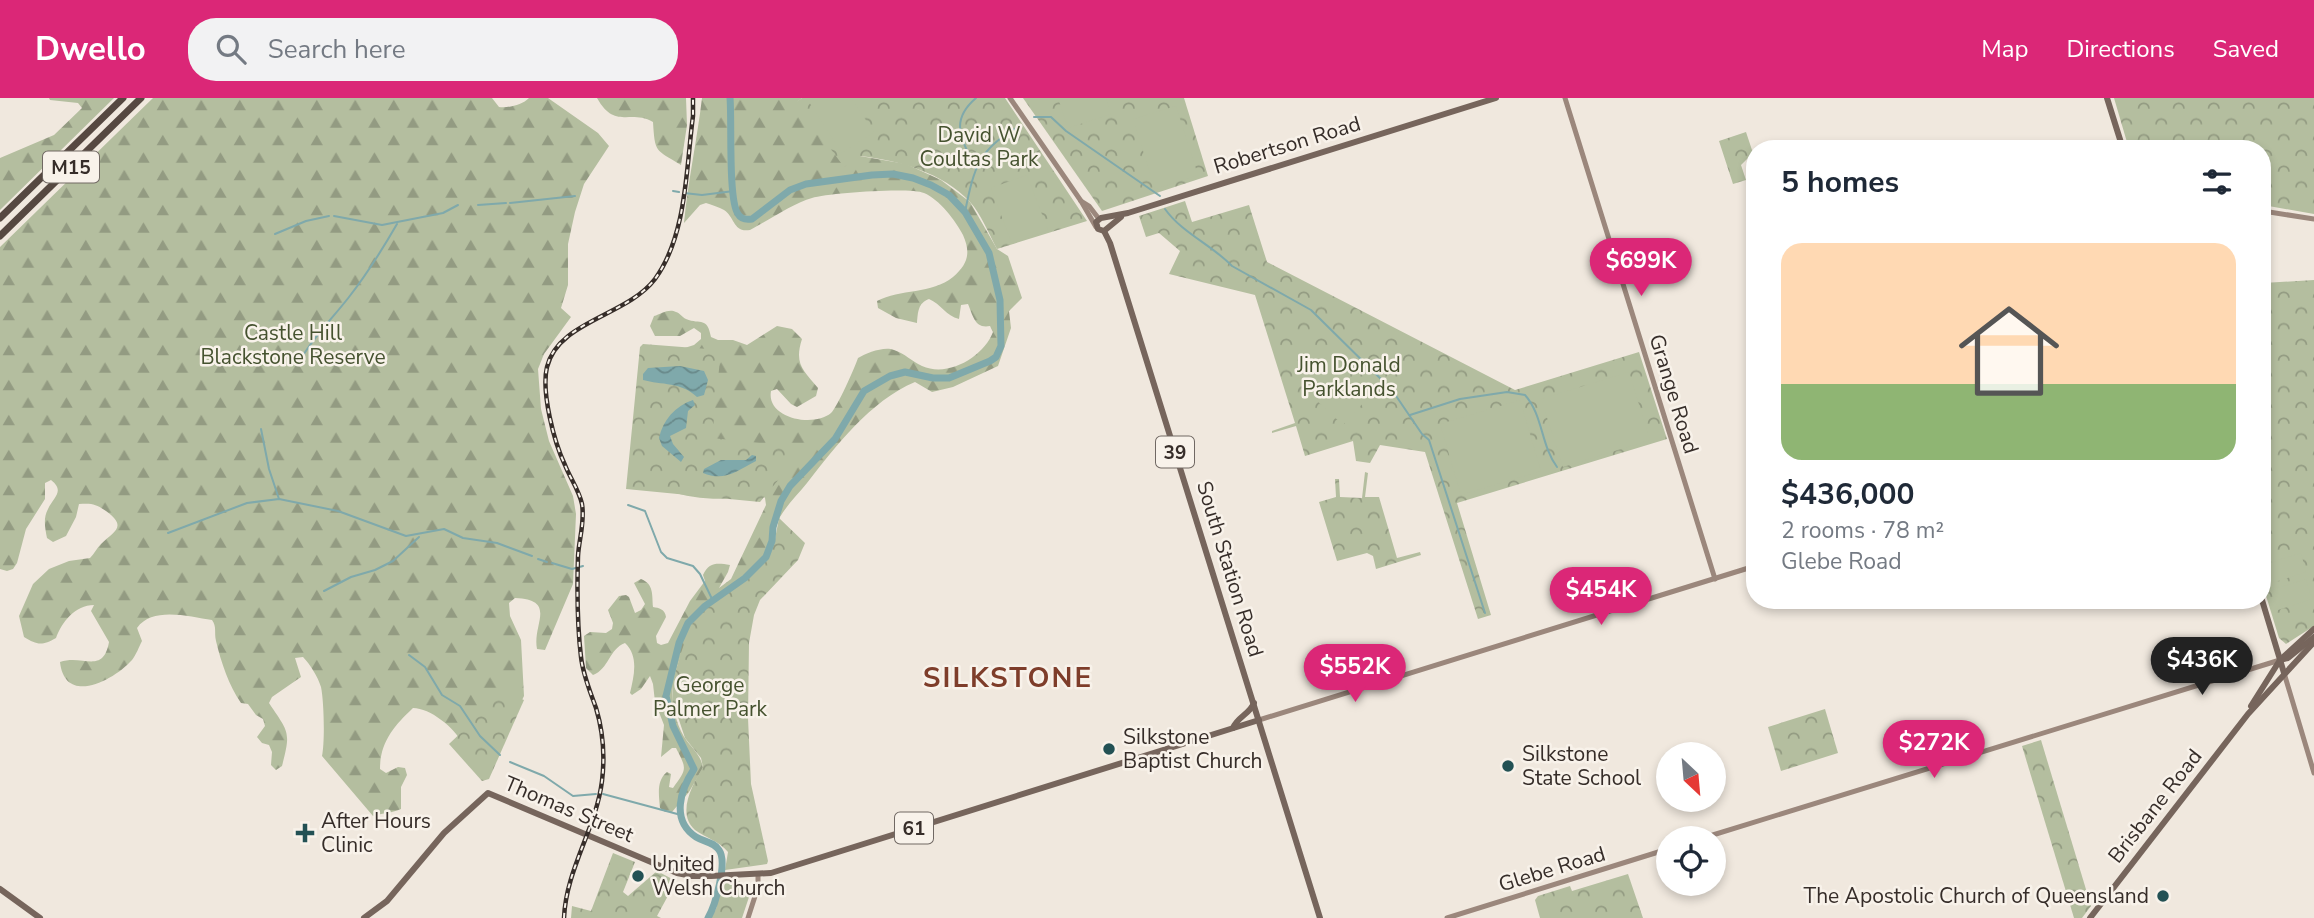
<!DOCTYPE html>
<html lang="en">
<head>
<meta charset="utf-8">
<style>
  body { margin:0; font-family:"Nunito Sans",sans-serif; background:#f2f2f3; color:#1f2937; height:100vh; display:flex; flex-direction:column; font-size:26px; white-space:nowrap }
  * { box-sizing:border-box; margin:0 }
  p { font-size:23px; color:#747a83 }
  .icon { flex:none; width:38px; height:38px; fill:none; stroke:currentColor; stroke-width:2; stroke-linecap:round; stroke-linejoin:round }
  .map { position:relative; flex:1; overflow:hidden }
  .sheet { position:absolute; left:1746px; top:42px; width:525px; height:469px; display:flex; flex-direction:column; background:#fff; border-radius:28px; box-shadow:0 4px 10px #0003 }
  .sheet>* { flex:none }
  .needle { width:46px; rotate:154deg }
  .controls { position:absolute; left:1656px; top:644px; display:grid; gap:14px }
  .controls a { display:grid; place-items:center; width:70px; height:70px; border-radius:50%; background:#fff; box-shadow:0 4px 10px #0003; font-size:35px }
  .price { position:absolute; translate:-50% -60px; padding:0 16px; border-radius:24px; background:#db2777; color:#fff; font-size:23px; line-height:46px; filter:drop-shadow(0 2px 4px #0008) }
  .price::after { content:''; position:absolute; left:50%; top:42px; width:21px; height:16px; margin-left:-10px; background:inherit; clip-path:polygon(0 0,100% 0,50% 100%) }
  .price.current { background:#222; color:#fff }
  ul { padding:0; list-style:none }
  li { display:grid; align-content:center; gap:14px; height:371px; padding:0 35px }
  li span { display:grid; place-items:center; height:217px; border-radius:21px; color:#555 }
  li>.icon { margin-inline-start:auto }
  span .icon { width:126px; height:126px; fill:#fffc; stroke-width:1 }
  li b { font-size:30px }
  h2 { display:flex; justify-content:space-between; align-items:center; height:84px; padding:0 35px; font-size:30px }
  header { display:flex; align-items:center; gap:42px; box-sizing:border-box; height:98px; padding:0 35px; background:#db2777; color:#fff }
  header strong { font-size:33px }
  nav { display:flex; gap:38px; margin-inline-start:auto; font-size:24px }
  .search { width:490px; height:63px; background:#f2f2f3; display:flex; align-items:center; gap:18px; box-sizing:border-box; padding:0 24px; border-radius:28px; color:#747a83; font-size:26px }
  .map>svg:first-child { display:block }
  .forest { fill:url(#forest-firs) }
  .park { fill:url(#park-crowns) }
  .pitch { fill:#b4be9f }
  .water { fill:url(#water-waves) }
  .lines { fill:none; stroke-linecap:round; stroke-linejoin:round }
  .stream { stroke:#7fa9ab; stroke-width:2 }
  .river { stroke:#7fa9ab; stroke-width:7 }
  .secondary { stroke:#9b877c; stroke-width:5 }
  .primary { stroke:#76655c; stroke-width:6 }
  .highway { stroke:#564841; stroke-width:7 }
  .rail-casing { stroke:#362d29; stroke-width:4.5 }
  .rail { stroke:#f8f2ea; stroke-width:2; stroke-dasharray:5; stroke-linecap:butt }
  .poi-dot { fill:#235154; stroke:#f8f2ea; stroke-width:2.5 }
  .labels { text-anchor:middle; stroke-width:5; stroke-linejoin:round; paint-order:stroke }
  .shield { fill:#f8f2ea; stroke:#706863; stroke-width:2 }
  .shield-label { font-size:19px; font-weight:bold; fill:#362d29 }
  .park-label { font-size:21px; fill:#45522f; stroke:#f8f2ea }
  .street-label { font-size:21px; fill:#362d29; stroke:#f8f2ea }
  .poi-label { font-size:21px; fill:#362d29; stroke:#f8f2ea; text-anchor:start }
  .district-label { font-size:28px; font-weight:bold; letter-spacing:2px; fill:#7e3d2a; stroke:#f8f2ea }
</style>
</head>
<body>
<header>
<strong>Dwello</strong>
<div class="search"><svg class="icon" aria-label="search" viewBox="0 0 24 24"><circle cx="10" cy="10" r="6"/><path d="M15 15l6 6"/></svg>Search here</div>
<nav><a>Map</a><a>Directions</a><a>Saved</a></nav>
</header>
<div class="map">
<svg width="2314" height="820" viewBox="0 0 2314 820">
  <defs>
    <pattern id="forest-firs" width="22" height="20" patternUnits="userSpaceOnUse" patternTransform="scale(1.75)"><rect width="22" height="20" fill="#b4be9f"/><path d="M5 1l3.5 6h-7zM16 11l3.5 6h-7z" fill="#939b82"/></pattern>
    <pattern id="park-crowns" width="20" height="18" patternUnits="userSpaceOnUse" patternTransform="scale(1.75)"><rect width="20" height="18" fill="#b4be9f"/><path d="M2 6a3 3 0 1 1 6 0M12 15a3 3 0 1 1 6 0" fill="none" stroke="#939b82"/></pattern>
    <pattern id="water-waves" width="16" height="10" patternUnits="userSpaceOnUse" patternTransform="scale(1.75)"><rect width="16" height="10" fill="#7fa9ab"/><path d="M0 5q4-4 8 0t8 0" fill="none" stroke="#698a8b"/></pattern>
  </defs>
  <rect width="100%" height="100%" fill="#f0e8de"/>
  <g class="forest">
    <polygon points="49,0 114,0 0,112 0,60 54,37 82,10 78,5 50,2"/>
    <path d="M153,0H492L499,9C509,10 522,7 529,0H548L598,35L609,48L584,86L575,114L568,146V187L561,210L571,219L544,256L538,271L541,311L549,343L573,398L576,416L573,486L545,552L537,551C532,526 558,502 515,500L509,505L510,518L521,542L524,598L521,604L462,645C455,630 430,610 413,610C394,628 380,644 380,671L386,675L398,669L405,670L407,677L401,689V711C393,715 382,715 373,718L322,658C325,644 324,603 321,589C318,579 310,566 303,559L295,560L301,579L272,599L269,605C289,635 291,633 282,668L276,672L271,667L272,654L269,647L262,645L257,639L265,628L263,621L256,617L248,606L241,605C229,588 221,564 216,543C214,534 217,529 212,522C189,519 153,508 137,530L142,543C139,549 136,557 132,562C113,583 65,608 60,564C83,556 103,577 109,544L91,513L94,507C75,507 62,524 56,540C42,548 37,547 24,539L19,518L33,486L49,471L69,463L90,460C94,456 97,450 101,446C114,433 128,429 106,413C96,406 92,405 79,406L76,419L66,438L53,444L47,440C45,430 43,420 48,411C54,399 65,393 51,382L45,385V401L26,431L17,465L13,471L7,473L0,471V149Z"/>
    <path d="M597,0H686L687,27L681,67C655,51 655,55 653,24C630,11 615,32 597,0Z"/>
    <path d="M702,0H802L797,4L860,58L906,66L941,82L970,104L997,151L1008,158L1022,200L1009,213L1011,230L998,268L953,289L932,294L915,284C870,303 836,348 807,385C798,396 787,407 780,419C773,431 776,447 769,459C758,480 733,489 715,502C696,517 678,559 674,582C670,601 675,627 687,643C694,652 701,658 703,670L689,694L672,714H665L660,710C659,697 656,683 667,674L671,676L669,689L673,690C687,671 687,671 676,650H672L661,659L664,627L655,604L653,586L650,578L641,591L632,597L630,595C634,578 639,558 625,545C609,551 609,571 593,577L586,570L584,538L590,534L606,535L612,531L613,525L608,512L619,498L626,497L629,499L635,515L641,512L645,506L634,485L641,481C654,486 652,497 653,509C659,510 665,511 666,519L656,538L657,545L661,547L668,545L690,503L705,483L703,477C709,464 717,465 730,467L728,474L719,490L731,481L766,407L765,400L760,395C732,404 697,402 668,393L675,253L694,247L701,241V235L694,230L680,238H655L650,228L654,218C661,216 669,210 676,214C680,215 682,219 686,221C701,227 707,218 711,239L718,242H733L747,247L777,228L792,231L802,241C794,266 803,272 818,290L816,298L797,309L791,306L777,291L771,293C766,320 813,330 831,315C837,310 855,269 858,260C867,255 884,248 894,252C904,255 913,264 922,268C949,280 984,258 993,234L990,228C975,231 973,218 968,206L961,207L959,221C946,218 941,206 929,201C918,205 918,214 917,225L896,220L878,210L877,203C900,191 932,196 953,179C968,166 971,155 963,137C956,123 939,101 924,95C910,89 828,95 812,100C794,105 767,123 750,132C733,135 735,119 724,112C719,109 712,107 706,105L700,107L684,125C688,83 697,42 702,0Z"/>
  </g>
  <g class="park">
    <path d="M802,0H1005L1087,123L997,151C989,136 981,116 970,104C942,74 899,63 861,58L844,69L796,4Z"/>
    <polygon points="1023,0 1184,0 1208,78 1102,113"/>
    <polygon points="2114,0 2314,0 2314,116 2263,107 2263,51 2129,51"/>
    <polygon points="1746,34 1753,55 1741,67 1746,82 1733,86 1719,43"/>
    <polygon points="1185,103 1192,124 1249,107 1267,164 1515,292 1639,254 1667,341 1457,405 1491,517 1478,521 1425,354 1380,347 1370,365 1356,363 1353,343 1305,358 1296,328 1272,335 1272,333 1295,325 1255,197 1169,176 1180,153 1159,135 1146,139 1139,118"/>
    <polygon points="2314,182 2314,528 2286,546 2279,540 2263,488 2263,185"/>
    <polygon points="643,246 721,252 712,340 805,350 760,404 626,391 640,249"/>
    <polygon points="1365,374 1368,375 1365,399 1379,399 1397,460 1420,454 1421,457 1376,471 1373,458 1367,455 1337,463 1319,404 1336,399 1335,381 1339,381 1340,399 1362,400"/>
    <path d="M779,420L805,445L798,462L760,502L754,517L749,545L748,620L751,686L768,763L767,766L725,772L728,754C719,743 706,740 695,732C676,715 693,686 703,669L701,660L685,640L673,604V582L681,555L690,528L713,503L747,482L768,461L775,441Z"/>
    <polygon points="504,594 524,602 489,681 482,683 449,646"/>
    <polygon points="1825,611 1838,655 1781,673 1768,629"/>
    <polygon points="2041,642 2091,808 2082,820 2074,820 2022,648"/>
    <polygon points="613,755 635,764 623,794 628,798 657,773 676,783 657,818 661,820 571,820 572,808 591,813"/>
    <polygon points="1628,776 1643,820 1540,820 1535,802 1538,798 1570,788 1572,793"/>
    <polygon points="722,782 739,783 748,789 750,796 742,820 711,820 716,811"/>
  </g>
  <g class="pitch">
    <polygon points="815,0 851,0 874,34 842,55 809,4"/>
    <polygon points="1058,0 1106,0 1111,16 1068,30"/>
    <polygon points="1176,8 1198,77 1155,91 1133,21"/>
    <polygon points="1027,77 1048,132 1012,146 991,90"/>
    <polygon points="1324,266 1365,303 1343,327 1302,289"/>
    <polygon points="1629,274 1650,342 1563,369 1541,301"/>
    <polygon points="1520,302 1541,373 1461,397 1440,326"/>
    <polygon points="2301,455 2306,474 2272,485 2266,466"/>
    <polygon points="2306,481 2312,501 2278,512 2272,492"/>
  </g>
  <g class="water">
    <path d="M680,268L704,273L708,282L704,297L697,299C682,284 661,287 643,282V276L648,270Z"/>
    <path d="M693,302L695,307L688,313L686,330L670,338L673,346L684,359L681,364L662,348L659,340C663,322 675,308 693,302Z"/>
    <path d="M752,357L756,358V363C737,373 724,384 703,375L704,371L721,362H746Z"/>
  </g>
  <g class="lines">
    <g class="stream">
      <polyline points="1034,19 1051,19 1066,33 1160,98"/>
      <path d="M975,70C963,42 948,24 976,0"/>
      <polyline points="673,93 679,94"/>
      <polyline points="684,95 702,97 734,93"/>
      <polyline points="510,105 575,98"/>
      <polyline points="478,107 506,105"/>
      <path d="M1165,111C1182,135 1212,147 1232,168L1311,212L1392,292L1422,336L1429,342L1485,515"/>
      <path d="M965,114C974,69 979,50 1020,28"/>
      <polyline points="334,118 382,127 443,115 458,107"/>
      <polyline points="275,136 306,123 329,118"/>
      <path d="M299,264C313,239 332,221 349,199C367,176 382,152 397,126"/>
      <path d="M1410,317L1460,301L1507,294L1525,297C1543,317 1541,348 1557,369"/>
      <polyline points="261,331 269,371 279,401"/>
      <polyline points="628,407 645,413 661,454 667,460 693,468 700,476 713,503"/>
      <polyline points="168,435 247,405 279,401 338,413 406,438 444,431 463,440 497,445 532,458"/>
      <polyline points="538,461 547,464"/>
      <polyline points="552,465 572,471 583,468"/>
      <polyline points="324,493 351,479 375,472 393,463 419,439"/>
      <polyline points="409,557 425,569 442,597 460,608 480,638 500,657"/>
      <polyline points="510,664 544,678 573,698 596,696"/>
      <polyline points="603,696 681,717"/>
    </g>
    <path class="river" d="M708,820C715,808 728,764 719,752C714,744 704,744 696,739C670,722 681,691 694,671L673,628L666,598L679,545L688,525L705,508L745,480L766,459L772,443L773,429L781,403L790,388L835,341L864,293L890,278L905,274L933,280H949L990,263L996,259L1001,248L1000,202L989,155L965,114L949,97L931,87L913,80L893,76L872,77L806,86L790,92L752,121C746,122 741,121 738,116C728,102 732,22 730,0"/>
    <g class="secondary">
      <polyline points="1010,0 1081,103 1096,129"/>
      <polyline points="1565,0 1715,481"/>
      <polyline points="1081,103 1089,108 1099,121"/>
      <polyline points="2263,113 2314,121"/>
      <polyline points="2284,575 2314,675"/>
      <polyline points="1259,622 1755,468"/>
      <polyline points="1703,740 2280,562"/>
      <polyline points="748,820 758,789 758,777"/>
      <polyline points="1447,820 1668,751"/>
    </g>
    <g class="primary">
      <polyline points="2107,0 2123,51"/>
      <polyline points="1104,133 1121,119"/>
      <polyline points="2262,502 2284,575"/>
      <polyline points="2280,562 2288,560 2314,539"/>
      <polyline points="2251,608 2280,562 2314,531"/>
      <path d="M1233,630C1237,619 1250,616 1254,605"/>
      <polyline points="0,791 40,820"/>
      <polyline points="364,820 387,803 444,735 488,695 677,775 692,778 711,778 771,775 1259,622"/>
      <polyline points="1320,820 1110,145 1104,133 1098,131 1096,124 1101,120 1128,115 1496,0"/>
      <polyline points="2090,820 2248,616 2314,544"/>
    </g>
    <g class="highway">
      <polyline points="0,120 123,0"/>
      <polyline points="0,138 141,0"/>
    </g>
    <g class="rail-casing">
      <path id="rail" d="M564,820C566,771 596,731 602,683C605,658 603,633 596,610C590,593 583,577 581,559C577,526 577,491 578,458C579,441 585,424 582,406C579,392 570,380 565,367C554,344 541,294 547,269C558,223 627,218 655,181C687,137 686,70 693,18V0"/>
    </g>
    <use href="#rail" class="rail"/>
  </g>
  <g class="poi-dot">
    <circle cx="1109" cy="651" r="7"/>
    <circle cx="1508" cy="668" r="7"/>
    <path d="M301.5 724.5h7v7h7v7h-7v7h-7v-7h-7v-7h7z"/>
    <circle cx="638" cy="778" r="7"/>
    <circle cx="2163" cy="798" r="7"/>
  </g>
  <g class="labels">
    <g class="shield">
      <rect x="43" y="53.5" width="56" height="31" rx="5"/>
      <rect x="1156" y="338.5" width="38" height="31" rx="5"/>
      <rect x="895" y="714.5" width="38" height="31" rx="5"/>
    </g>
    <g class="shield-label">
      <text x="71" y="76">M15</text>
      <text x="1175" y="361">39</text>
      <text x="914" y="737">61</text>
    </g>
    <g class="park-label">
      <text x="979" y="44">David W<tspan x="979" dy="24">Coultas Park</tspan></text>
      <text x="293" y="242">Castle Hill<tspan x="293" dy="24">Blackstone Reserve</tspan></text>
      <text x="1349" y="274">Jim Donald<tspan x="1349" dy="24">Parklands</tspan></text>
      <text x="710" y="594">George<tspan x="710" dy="24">Palmer Park</tspan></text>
    </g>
    <g class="street-label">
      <text transform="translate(1287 47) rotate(-17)" y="7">Robertson Road</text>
      <text transform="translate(1674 296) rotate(73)" y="7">Grange Road</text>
      <text transform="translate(1230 471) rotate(73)" y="7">South Station Road</text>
      <text transform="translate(2155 708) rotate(-52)" y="7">Brisbane Road</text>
      <text transform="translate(569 711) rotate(23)" y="7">Thomas Street</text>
      <text transform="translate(1552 771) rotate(-17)" y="7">Glebe Road</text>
    </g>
    <g class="poi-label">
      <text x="1123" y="646">Silkstone<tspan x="1123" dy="24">Baptist Church</tspan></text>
      <text x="1522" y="663">Silkstone<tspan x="1522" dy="24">State School</tspan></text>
      <text x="321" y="730">After Hours<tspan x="321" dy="24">Clinic</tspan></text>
      <text x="652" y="773">United<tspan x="652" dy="24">Welsh Church</tspan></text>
      <text x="2149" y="805" text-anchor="end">The Apostolic Church of Queensland</text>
    </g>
    <g class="district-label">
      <text x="1008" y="589">SILKSTONE</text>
    </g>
  </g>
</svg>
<div class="controls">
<a><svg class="needle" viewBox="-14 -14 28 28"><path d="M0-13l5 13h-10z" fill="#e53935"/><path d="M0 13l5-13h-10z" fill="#747a83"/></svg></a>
<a><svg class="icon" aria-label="locate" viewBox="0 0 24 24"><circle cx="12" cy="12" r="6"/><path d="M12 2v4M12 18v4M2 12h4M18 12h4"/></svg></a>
</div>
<b class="price" style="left:1641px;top:200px">$699K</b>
<b class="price" style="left:1601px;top:529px">$454K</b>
<b class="price current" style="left:2202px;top:599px">$436K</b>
<b class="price" style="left:1355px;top:606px">$552K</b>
<b class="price" style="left:1934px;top:682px">$272K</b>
<section class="sheet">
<h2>5 homes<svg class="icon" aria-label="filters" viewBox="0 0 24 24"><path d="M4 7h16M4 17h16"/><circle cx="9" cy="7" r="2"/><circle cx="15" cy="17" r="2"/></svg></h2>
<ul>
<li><span style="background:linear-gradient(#ffd9b3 65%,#8fb573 0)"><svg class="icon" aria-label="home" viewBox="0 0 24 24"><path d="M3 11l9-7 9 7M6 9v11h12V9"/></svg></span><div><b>$436,000</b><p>2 rooms · 78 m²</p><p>Glebe Road</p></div></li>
</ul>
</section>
</div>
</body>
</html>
